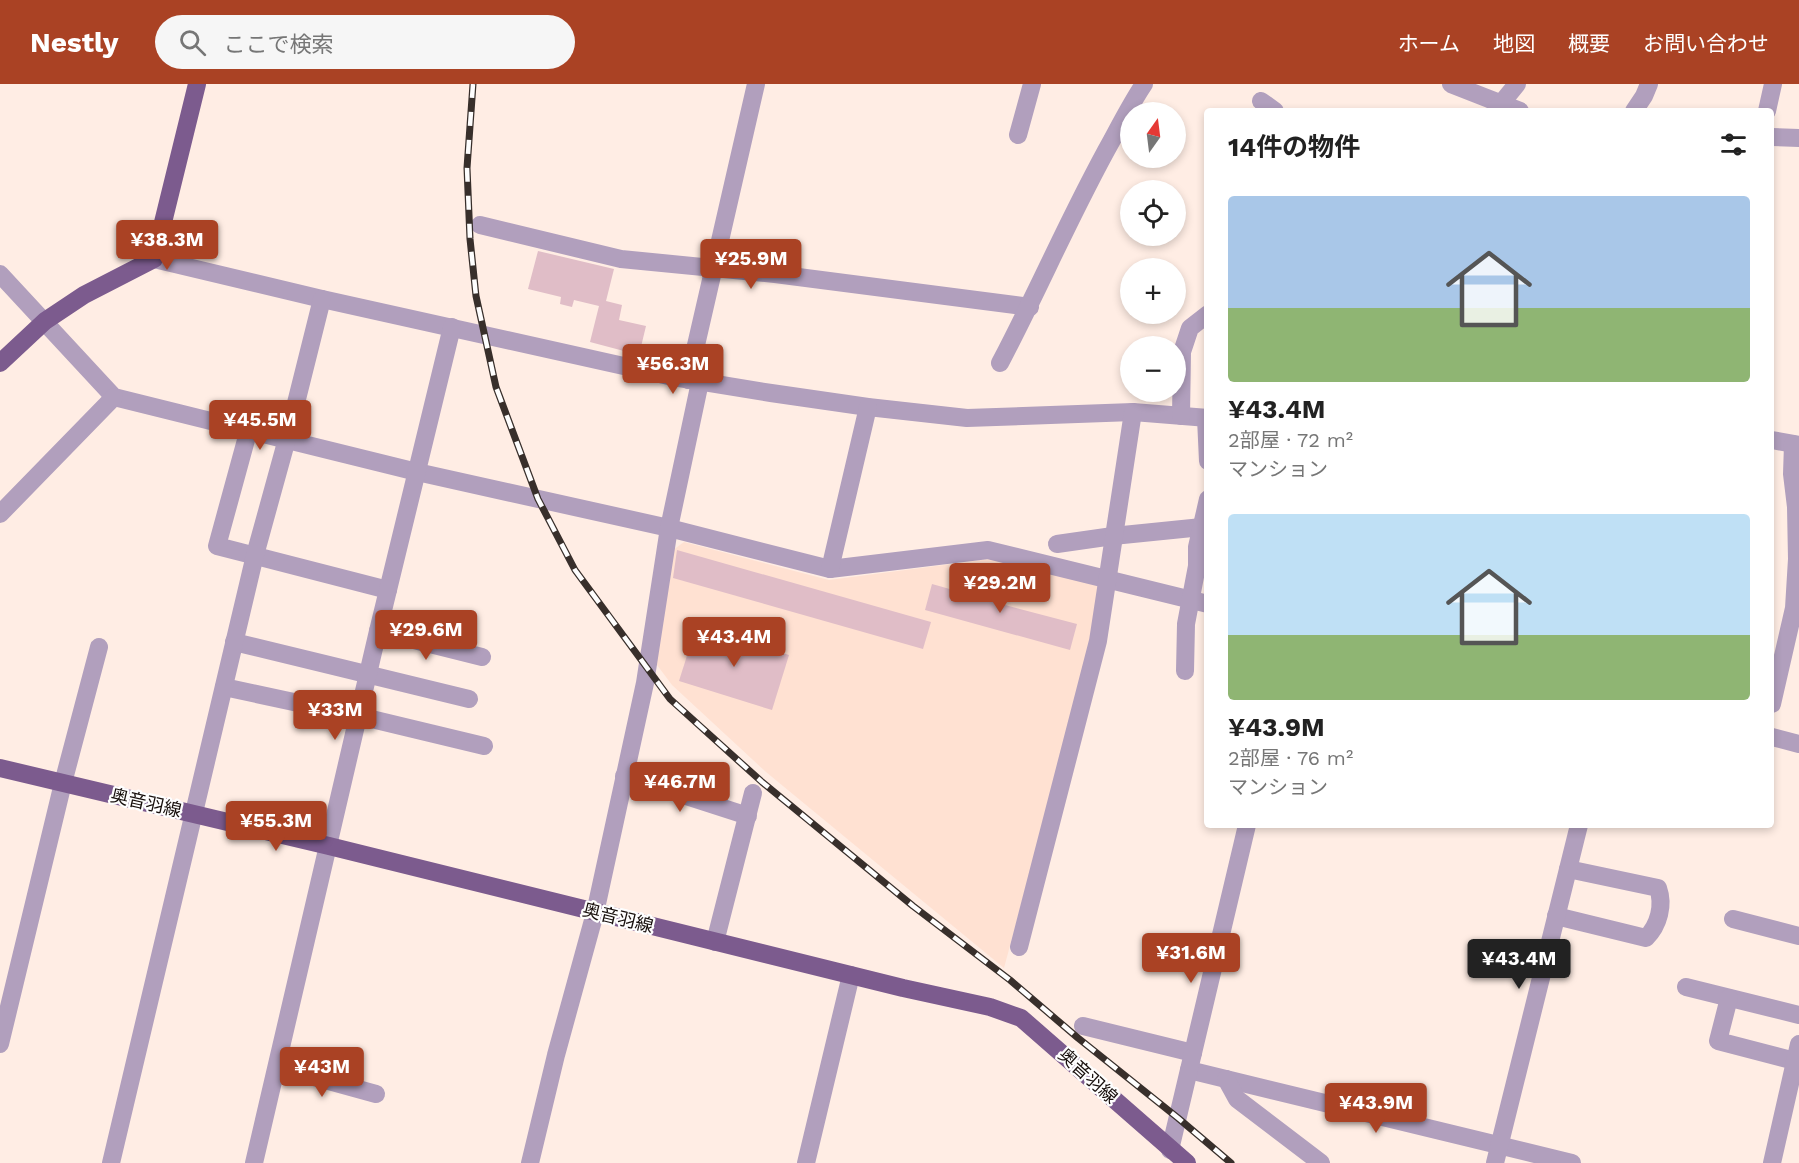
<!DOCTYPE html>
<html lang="ja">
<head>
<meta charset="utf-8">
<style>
  body { margin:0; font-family:"Work Sans","Noto Sans JP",sans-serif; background:#f6f6f6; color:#222; height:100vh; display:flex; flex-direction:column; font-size:22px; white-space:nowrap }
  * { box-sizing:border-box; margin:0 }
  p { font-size:20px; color:#767676 }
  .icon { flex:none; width:33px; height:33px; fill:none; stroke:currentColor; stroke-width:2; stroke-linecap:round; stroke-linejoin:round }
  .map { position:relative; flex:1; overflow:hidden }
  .details { position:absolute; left:1204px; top:24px; width:570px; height:720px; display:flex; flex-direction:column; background:#fff; border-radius:6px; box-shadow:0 3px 9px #0003 }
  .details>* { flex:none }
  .needle { width:39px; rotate:14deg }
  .controls { position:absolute; left:1120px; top:18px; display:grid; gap:12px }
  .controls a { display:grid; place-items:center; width:66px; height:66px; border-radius:50%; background:#fff; box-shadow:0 3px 9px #0003; font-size:30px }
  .price { position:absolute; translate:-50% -51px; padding:0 14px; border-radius:6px; background:#aa4224; color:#fff; font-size:20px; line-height:39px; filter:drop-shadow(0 2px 3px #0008) }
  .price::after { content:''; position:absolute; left:50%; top:36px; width:18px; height:14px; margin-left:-9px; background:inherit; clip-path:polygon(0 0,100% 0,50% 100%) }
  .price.on { background:#222; color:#fff }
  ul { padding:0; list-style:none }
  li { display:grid; align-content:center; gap:12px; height:318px; padding:0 24px }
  li span { display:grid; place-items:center; height:186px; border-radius:6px; color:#555 }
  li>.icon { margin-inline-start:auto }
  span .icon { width:108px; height:108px; fill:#fffc; stroke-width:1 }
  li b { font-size:26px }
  h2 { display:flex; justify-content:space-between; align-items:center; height:72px; padding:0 24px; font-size:26px }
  header { display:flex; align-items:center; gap:36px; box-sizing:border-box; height:84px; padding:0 30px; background:#aa4224; color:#fff }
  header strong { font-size:28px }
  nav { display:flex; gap:33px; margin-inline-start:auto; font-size:21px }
  .search { width:420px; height:54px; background:#f6f6f6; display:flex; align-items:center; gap:15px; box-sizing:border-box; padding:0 21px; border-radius:33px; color:#767676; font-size:22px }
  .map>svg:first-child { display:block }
  .built { fill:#ffe1d2 }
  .building { fill:#e0bdc7 }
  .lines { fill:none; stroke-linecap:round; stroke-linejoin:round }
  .minor { stroke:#b19fbd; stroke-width:18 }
  .major { stroke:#7c5b8e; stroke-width:18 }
  .rail-casing { stroke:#382f2b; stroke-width:7 }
  .rail { stroke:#fefefe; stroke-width:4.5; stroke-dasharray:14; stroke-linecap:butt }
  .labels { text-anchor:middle; stroke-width:4.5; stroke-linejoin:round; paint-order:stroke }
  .street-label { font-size:18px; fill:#160e0b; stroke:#fefefe }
</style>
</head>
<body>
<header>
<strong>Nestly</strong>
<div class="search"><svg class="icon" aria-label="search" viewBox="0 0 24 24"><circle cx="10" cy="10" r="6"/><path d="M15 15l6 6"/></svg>ここで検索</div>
<nav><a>ホーム</a><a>地図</a><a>概要</a><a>お問い合わせ</a></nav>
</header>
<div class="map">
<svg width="1799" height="1079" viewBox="0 0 1799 1079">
  <rect width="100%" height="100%" fill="#ffede4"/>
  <polygon class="built" points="684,458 829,496 997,474 1102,501 1089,567 1004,884 766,688 672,601 651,573 673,466"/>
  <g class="building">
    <polygon points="538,167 614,185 606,217 622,221 619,236 646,242 639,271 590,258 599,222 574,216 572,223 560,220 561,213 528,205"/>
    <polygon points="677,466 931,538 923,565 673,494"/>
    <polygon points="983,496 1010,503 1005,521 1077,540 1070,566 925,526 932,500 978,513"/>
    <polygon points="696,543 789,571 772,626 679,597"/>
  </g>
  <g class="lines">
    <g class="minor">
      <polyline points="1451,0 1520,27"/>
      <polyline points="1261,17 1275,27"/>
      <polyline points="1495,27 1517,0"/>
      <polyline points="1634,27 1644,12 1649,0"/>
      <polyline points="1767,27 1773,0"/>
      <polyline points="1018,51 1032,0"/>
      <polyline points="1772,53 1799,54"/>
      <polyline points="480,141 621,175 775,190 1030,223"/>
      <polyline points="154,175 322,215 673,293 771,309 868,323 967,334 1133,328 1208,334"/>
      <polyline points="0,190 114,313 417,388 669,444 830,485 988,466 1208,520"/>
      <path d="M1000,279C1039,205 1071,129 1112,56C1122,37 1132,18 1144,0"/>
      <polyline points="688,296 756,0"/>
      <polyline points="1181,332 1182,268 1190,244 1208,230"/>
      <polyline points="1206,334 1208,377"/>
      <polyline points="249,345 217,462 388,506"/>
      <polyline points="1772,356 1799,361"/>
      <polyline points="0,430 114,313"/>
      <polyline points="1057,460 1113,452 1202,443"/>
      <polyline points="830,485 868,323"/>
      <polyline points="378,547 482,573"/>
      <polyline points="234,558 469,615"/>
      <polyline points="1185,587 1186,540 1197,482 1197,463 1208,415"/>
      <polyline points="224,603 359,632 484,662"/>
      <polyline points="1772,620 1794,524 1797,475 1796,423 1792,390 1793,360"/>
      <polyline points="1772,653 1799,660"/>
      <polyline points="624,692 748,732"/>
      <path d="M1556,832L1646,854C1659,841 1664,821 1658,804L1568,785"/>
      <polyline points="1733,835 1799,852"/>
      <polyline points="715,858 753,709"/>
      <polyline points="1019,863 1098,557 1133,328"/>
      <polyline points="1686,903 1799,931"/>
      <polyline points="1729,914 1718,957 1795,977"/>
      <polyline points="1083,942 1193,969"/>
      <polyline points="0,960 63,699 99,563"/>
      <polyline points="278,983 376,1010"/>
      <polyline points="1189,986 1572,1079"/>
      <polyline points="1226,995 1237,1015 1321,1079"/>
      <polyline points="1170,1066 1247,741"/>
      <polyline points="111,1079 255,471 287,355 322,215"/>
      <polyline points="254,1079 378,547 452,243"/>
      <polyline points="530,1079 556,971 595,829 645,599 669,444 700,298"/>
      <polyline points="806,1079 851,891"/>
      <polyline points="1495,1079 1579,741"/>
      <polyline points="1772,1079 1799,960"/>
    </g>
    <g class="major">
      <polyline points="0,279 45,237 84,211 154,175 197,0"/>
      <polyline points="0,684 329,762 903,904 990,923 1021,934 1187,1079"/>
    </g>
    <g class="rail-casing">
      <polyline id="rail" points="473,0 467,84 470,155 476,212 496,303 538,415 575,486 670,615 762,698 913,822 1010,896 1078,954 1178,1034 1231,1079"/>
    </g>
    <use href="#rail" class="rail"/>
  </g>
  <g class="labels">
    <g class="street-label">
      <text transform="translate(146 719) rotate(13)" y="6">奥音羽線</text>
      <text transform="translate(618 834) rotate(14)" y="6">奥音羽線</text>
      <text transform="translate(1088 992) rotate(42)" y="6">奥音羽線</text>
    </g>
  </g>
</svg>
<div class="controls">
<a><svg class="needle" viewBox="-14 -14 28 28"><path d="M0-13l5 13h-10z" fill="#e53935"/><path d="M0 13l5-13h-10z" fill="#767676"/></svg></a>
<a><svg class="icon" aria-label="locate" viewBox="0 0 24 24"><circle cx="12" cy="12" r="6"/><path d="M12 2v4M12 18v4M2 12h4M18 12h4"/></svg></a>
<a>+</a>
<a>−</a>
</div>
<b class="price" style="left:167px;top:187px">¥38.3M</b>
<b class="price" style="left:751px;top:206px">¥25.9M</b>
<b class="price" style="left:673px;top:311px">¥56.3M</b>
<b class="price" style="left:260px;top:367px">¥45.5M</b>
<b class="price" style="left:1000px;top:530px">¥29.2M</b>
<b class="price" style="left:426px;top:577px">¥29.6M</b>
<b class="price" style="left:734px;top:584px">¥43.4M</b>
<b class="price" style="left:335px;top:657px">¥33M</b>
<b class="price" style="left:680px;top:729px">¥46.7M</b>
<b class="price" style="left:276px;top:768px">¥55.3M</b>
<b class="price" style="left:1191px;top:900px">¥31.6M</b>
<b class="price on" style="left:1519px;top:906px">¥43.4M</b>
<b class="price" style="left:322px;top:1014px">¥43M</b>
<b class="price" style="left:1376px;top:1050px">¥43.9M</b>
<section class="details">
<h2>14件の物件<svg class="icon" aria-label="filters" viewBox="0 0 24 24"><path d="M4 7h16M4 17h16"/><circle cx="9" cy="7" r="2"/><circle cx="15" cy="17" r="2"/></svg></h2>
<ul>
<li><span style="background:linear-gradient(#a9c7e8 60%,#8fb573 0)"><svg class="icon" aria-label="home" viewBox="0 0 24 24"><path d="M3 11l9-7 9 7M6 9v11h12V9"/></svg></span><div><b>¥43.4M</b><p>2部屋 · 72 m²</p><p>マンション</p></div></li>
<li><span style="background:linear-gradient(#bfe0f5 65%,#8fb573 0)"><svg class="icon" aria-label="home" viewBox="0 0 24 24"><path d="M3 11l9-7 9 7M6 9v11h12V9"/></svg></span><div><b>¥43.9M</b><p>2部屋 · 76 m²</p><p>マンション</p></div></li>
</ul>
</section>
</div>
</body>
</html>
